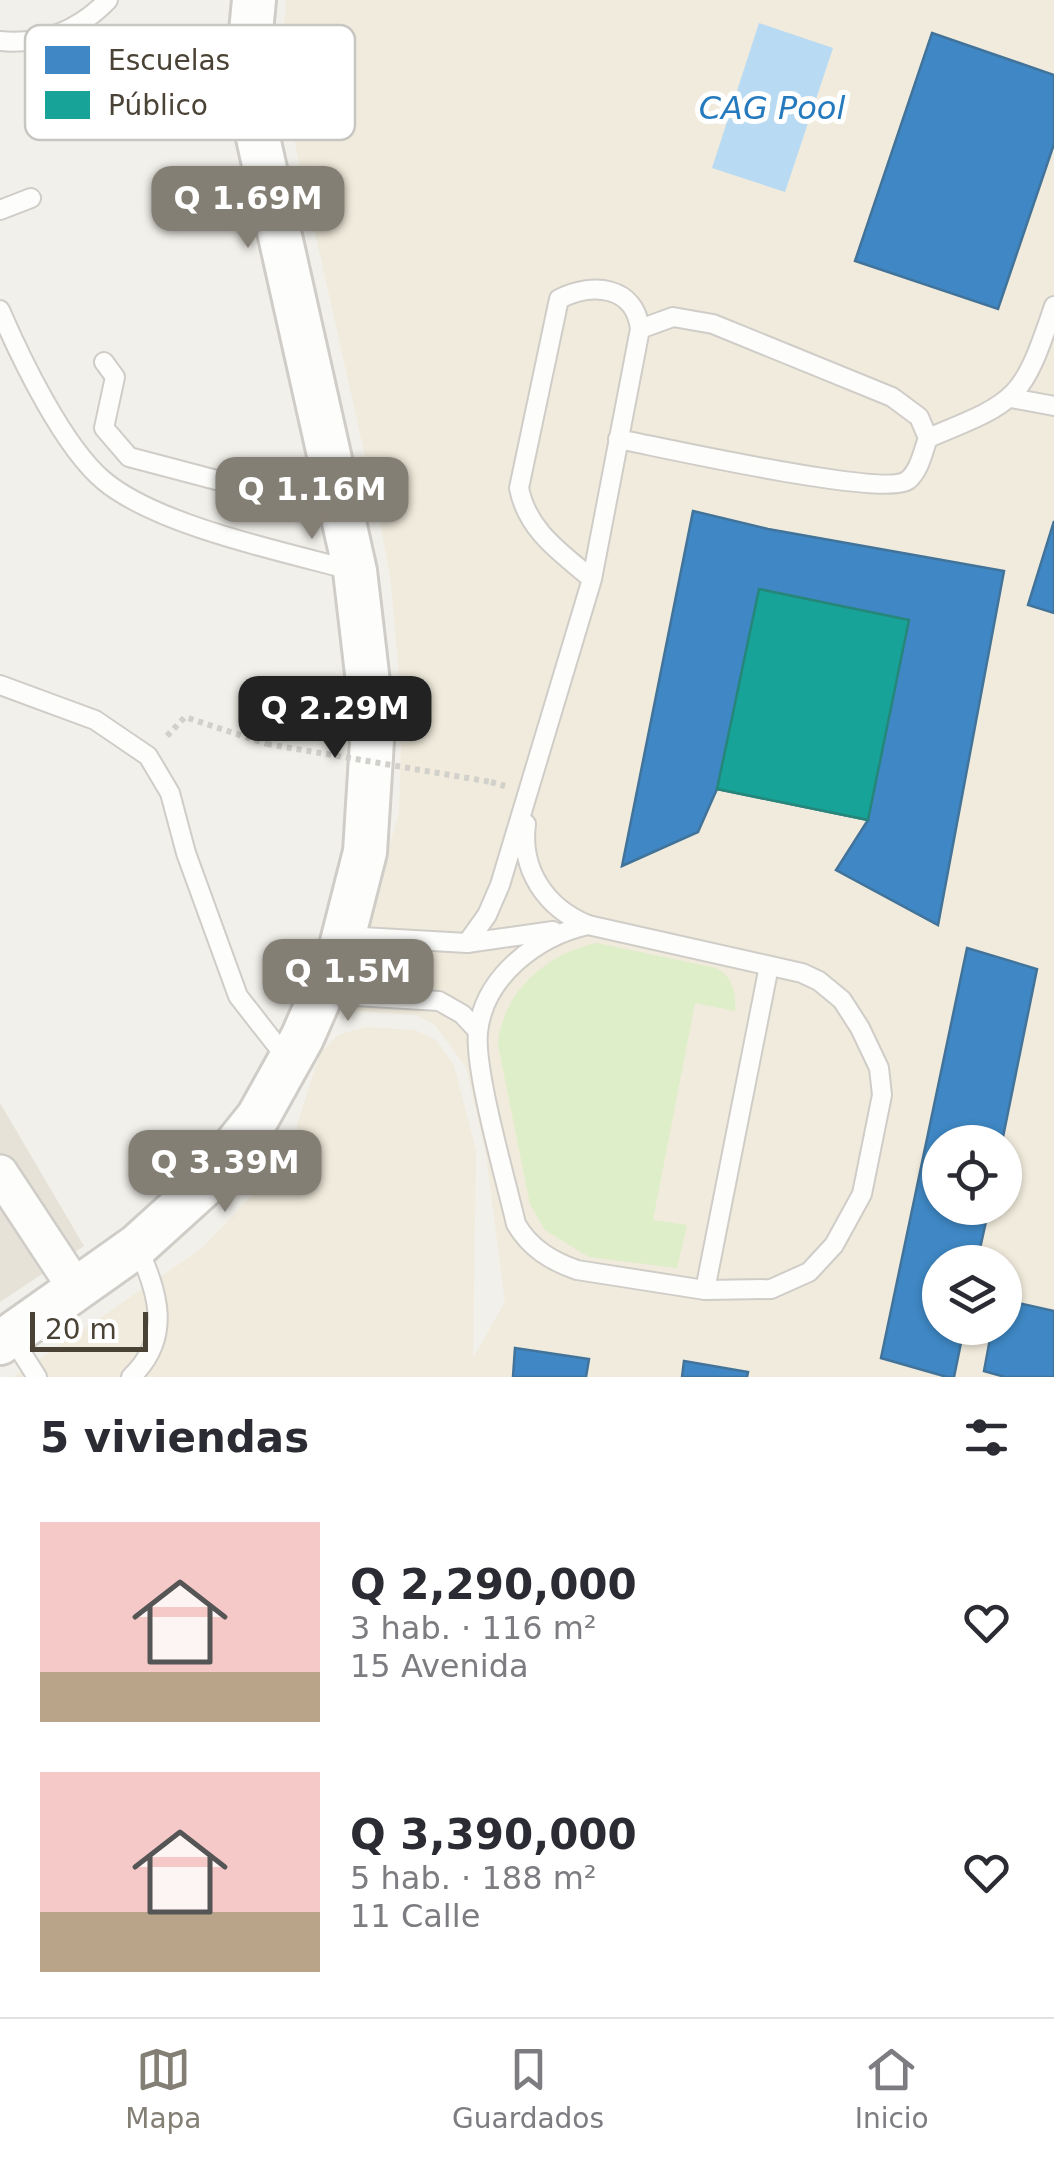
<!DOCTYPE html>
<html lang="es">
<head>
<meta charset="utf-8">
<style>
  body { margin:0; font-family:"DejaVu Sans",sans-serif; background:#f2f2f3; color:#2b2b33; height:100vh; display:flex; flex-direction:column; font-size:38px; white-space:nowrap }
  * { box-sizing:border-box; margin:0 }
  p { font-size:32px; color:#7c7c81 }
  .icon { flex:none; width:55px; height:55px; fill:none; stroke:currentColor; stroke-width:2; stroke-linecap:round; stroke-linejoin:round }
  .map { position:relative; height:1377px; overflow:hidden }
  .details { display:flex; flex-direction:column; background:#fff; flex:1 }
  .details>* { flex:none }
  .buttons { position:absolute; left:922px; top:1125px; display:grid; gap:20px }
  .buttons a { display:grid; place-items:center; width:100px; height:100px; border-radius:50%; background:#fff; box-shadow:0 2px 8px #0004; font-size:50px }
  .scale { position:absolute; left:30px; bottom:25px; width:118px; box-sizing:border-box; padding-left:10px; border:5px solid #494235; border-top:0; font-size:28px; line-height:35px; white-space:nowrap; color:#494235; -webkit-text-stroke:8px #fff; paint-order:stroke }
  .price { position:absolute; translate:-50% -85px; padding:0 22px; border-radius:20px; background:#847f74; color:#fff; font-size:32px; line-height:65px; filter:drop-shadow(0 2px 5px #0008) }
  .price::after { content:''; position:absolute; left:50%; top:60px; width:30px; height:22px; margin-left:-15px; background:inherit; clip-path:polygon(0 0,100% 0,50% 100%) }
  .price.current { background:#222; color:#fff }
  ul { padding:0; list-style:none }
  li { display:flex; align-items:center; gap:30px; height:250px; padding:0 40px }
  li span { display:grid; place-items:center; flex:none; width:280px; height:200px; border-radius:0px; color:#555 }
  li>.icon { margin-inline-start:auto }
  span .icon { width:120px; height:120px; fill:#fffc; stroke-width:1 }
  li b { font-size:42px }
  h2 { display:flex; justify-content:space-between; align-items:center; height:120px; padding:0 40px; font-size:42px }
  .tabs { display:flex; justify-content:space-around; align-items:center; height:140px; border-top:2px solid #e1e1e2; background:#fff; font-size:28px; color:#7c7c81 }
  .tabs a { display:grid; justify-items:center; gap:5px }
  .tabs .current { color:#847f74 }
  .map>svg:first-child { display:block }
  .residential { fill:#e6e2d7 }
  .education { fill:#f0ebdc; fill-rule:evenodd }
  .green { fill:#deeec8 }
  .water { fill:#b8daf2 }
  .schools { fill:#3f88c5; stroke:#42739a; stroke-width:2.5 }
  .public { fill:#17a398; stroke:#26867a; stroke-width:2.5 }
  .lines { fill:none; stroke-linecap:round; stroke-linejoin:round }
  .service-casing { stroke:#d0cdc8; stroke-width:22 }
  .minor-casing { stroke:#d0cdc8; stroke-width:40 }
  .tertiary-casing { stroke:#d0cdc8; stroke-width:48 }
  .path { stroke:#d2d0ca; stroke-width:6; stroke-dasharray:5 5; stroke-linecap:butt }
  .service { stroke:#fdfdfc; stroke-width:18 }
  .minor { stroke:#fdfdfc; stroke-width:35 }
  .tertiary { stroke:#fdfdfc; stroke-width:42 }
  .path-bridge { stroke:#d2d0ca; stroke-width:6; stroke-dasharray:5 5; stroke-linecap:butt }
  .labels { text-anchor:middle; stroke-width:10; stroke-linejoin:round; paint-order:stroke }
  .water-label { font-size:32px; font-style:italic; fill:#257abe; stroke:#fff }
  .key { fill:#fff; stroke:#c8c6c2; stroke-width:2.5 }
  .key-label { font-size:28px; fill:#494235 }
</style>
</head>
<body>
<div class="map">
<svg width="1054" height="1377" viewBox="0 0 1054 1377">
  <rect width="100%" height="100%" fill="#f2f0ea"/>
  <polygon class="residential" points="0,1103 84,1246 0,1302"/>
  <path class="education" d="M286,0H1054V1377H13L201,1249L257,1190L294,1135L320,1053L338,1035L366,1027L415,1030L436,1040L454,1065L476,1151L473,1358L505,1302L486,1155L466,1067L435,1025L416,1015L338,1010L399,814L402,709L391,583L381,527L285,99L282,59ZM940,1142H1005V1208H940ZM940,1262H1005V1328H940Z"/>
  <path class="green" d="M597,943L716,968C733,977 736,993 735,1011L695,1003L653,1220L687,1225L677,1268L589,1257L545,1230L530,1204L498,1045C502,992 547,953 597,943Z"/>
  <polygon class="water" points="759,23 833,48 785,192 712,168"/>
  <g class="schools">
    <polygon points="932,33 1054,75 1054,144 998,309 855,261"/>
    <polygon points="693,511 768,529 1004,571 938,925 836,870 868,820 717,789 698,832 622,866"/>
    <polygon points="1054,521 1054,613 1028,605"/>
    <polygon points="967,948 1037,969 1002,1142 940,1142 940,1208 989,1208 977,1262 940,1262 940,1328 964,1328 954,1377 947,1377 881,1358"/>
    <polygon points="1005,1300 1054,1311 1054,1377 1005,1377 984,1371 992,1328 1005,1328"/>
    <polygon points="515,1348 589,1359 586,1377 513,1377"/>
    <polygon points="684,1361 748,1372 747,1377 682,1377"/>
  </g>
  <polygon class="public" points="759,589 909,620 868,820 717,789"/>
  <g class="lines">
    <g class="service-casing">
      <g id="service">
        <path d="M0,41C42,45 79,30 108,0"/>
        <polyline points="0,210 31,198"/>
        <path d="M0,310C21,359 63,446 103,480C157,526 285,552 355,571"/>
        <polyline points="104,362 115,377 104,428 129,457 243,487 339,498"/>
        <polyline points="1011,398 1054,406"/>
        <path d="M928,438C1018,401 1022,401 1054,306"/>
        <path d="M618,439C660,447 885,498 908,480C920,470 923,451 928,438L919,417L892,397L713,324L673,317L640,329"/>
        <polyline points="0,685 95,720 148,756 170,793 186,853 238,996 288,1060"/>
        <path d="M526,824C520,870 546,908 588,925"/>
        <path d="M588,925L802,973L819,981L842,1000L860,1028L879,1068L882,1095L862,1194L834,1245L809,1272L771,1289L705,1290L577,1270C551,1261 530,1248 516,1224C506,1180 474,1071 478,1032C484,976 538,936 588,925Z"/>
        <polyline points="345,936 467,943 553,931"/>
        <path d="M467,943L487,915L500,885L592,579L640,329C635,286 593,282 559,299L519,488C527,530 560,552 592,579"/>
        <polyline points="322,994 439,1001 462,1014 478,1031"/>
        <polyline points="705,1290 769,966"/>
        <polyline points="11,1336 37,1377"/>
        <path d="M131,1377C173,1337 158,1292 137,1246"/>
      </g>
    </g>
    <g class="minor-casing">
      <polyline id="minor" points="0,1173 77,1290"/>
    </g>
    <g class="tertiary-casing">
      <polyline id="tertiary" points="0,1343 137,1246 201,1188 258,1117 302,1038 339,954 365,852 373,725 355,571 246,84 254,0"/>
    </g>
    <g class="path">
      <polyline points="167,736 185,717 267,744"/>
      <polyline points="491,782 505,786"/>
    </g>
    <use href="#service" class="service"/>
    <use href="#minor" class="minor"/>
    <use href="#tertiary" class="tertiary"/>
    <polyline class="path-bridge" points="267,744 491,782"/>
  </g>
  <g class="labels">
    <g class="water-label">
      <text x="772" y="119">CAG Pool</text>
    </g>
  </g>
  <rect x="25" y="25" width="330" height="115" rx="15" class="key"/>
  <rect x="45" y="46" width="45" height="28" fill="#3f88c5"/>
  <rect x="45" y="91" width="45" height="28" fill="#17a398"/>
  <g class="key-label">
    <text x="108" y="70">Escuelas</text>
    <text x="108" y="115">Público</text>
  </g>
</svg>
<div class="buttons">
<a><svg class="icon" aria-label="locate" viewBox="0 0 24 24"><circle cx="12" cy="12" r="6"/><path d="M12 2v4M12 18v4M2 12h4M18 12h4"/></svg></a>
<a><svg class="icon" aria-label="layers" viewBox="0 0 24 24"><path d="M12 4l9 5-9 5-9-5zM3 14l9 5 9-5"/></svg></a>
</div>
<div class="scale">20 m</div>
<b class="price" style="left:248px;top:251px">Q 1.69M</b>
<b class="price" style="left:312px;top:542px">Q 1.16M</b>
<b class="price current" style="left:335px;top:761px">Q 2.29M</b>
<b class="price" style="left:348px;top:1024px">Q 1.5M</b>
<b class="price" style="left:225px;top:1215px">Q 3.39M</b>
</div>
<section class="details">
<h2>5 viviendas<svg class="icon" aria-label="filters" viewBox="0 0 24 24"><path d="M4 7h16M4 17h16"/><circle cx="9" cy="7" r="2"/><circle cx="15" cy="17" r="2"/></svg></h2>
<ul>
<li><span style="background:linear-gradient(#f6c9c9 75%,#b9a48a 0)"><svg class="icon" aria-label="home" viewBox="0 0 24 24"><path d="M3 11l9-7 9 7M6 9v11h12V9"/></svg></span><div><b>Q 2,290,000</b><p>3 hab. · 116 m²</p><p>15 Avenida</p></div><svg class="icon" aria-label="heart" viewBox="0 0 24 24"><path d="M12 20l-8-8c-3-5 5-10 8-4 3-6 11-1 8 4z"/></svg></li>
<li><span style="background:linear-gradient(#f6c9c9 70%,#b9a48a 0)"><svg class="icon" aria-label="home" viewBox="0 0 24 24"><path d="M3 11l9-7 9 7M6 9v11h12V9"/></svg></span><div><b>Q 3,390,000</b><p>5 hab. · 188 m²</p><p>11 Calle</p></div><svg class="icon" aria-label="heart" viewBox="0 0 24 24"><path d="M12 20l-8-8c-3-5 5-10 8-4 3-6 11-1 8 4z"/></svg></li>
</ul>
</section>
<nav class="tabs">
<a class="current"><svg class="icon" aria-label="map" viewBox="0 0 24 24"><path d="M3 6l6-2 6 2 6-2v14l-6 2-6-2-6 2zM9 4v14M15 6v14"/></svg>Mapa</a>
<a><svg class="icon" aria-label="saved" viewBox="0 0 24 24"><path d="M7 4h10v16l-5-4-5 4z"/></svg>Guardados</a>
<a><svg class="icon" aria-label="home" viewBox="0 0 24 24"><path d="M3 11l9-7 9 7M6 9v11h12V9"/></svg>Inicio</a>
</nav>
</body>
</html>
